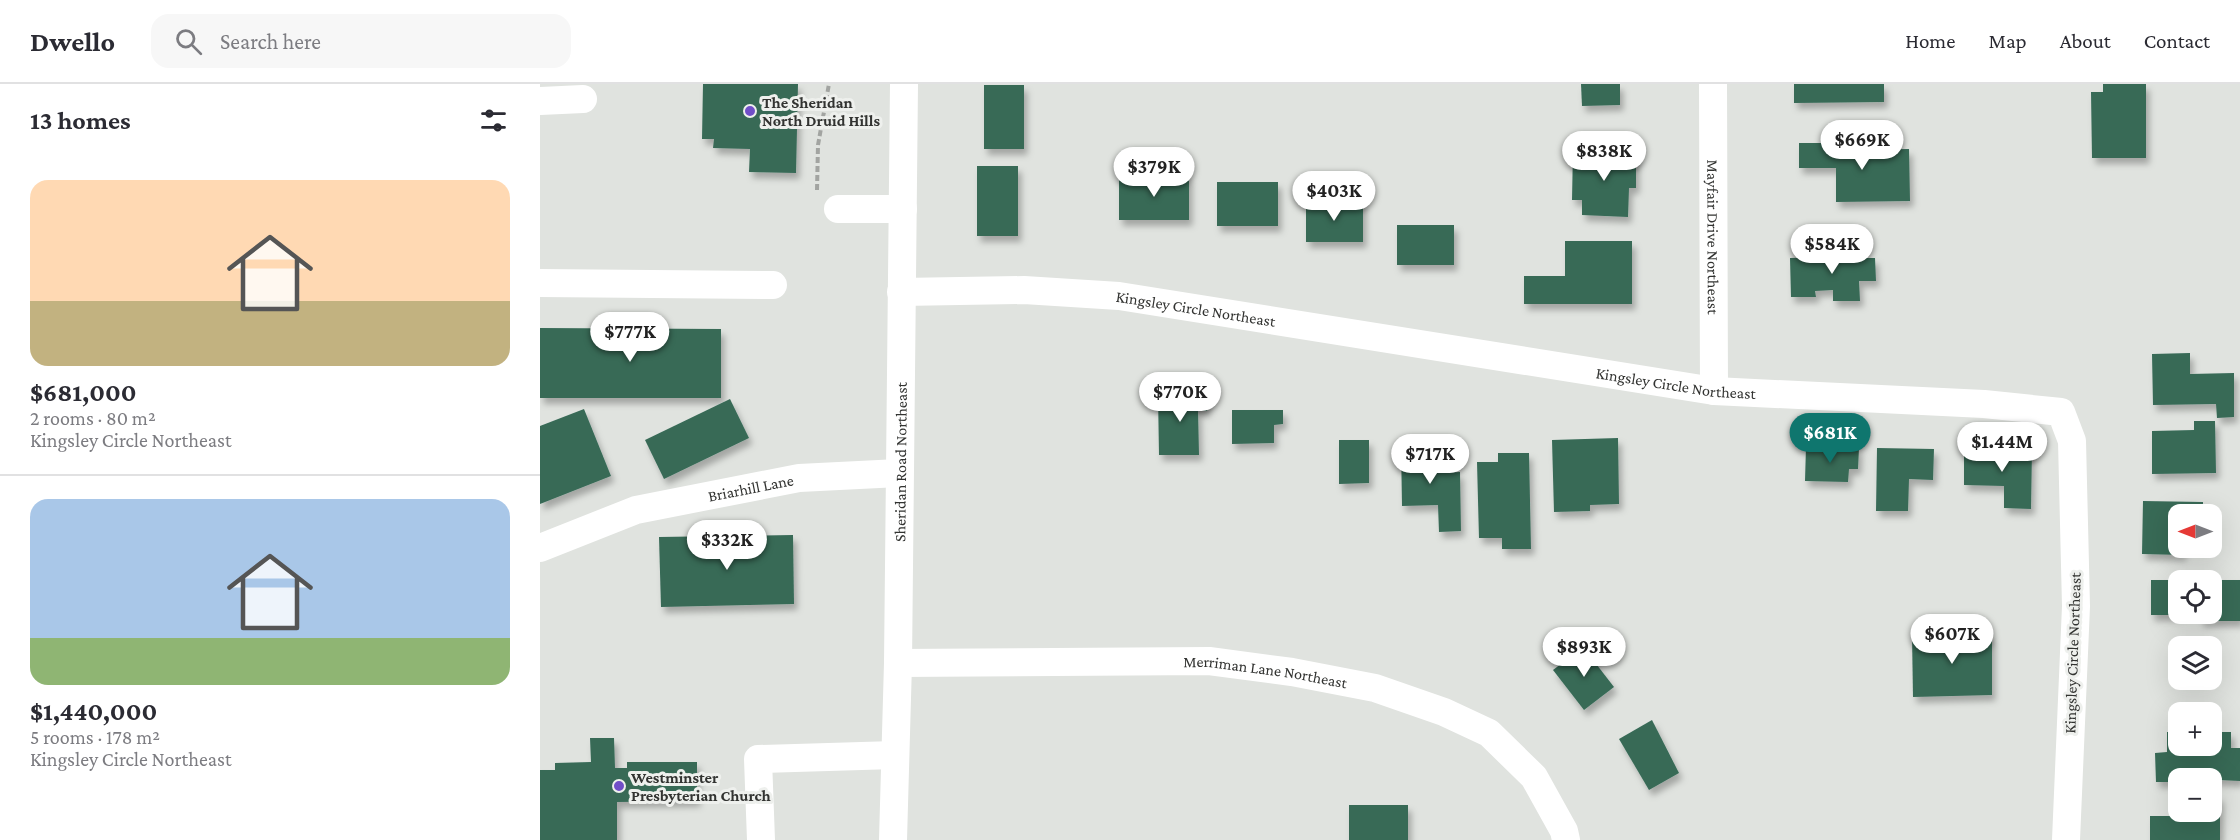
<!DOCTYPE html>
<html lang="en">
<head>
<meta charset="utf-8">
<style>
  body { margin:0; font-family:"Crimson Pro",serif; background:#f7f7f7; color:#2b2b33; height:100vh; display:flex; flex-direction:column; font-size:22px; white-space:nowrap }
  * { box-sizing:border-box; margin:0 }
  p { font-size:20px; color:#7c7c81 }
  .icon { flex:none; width:33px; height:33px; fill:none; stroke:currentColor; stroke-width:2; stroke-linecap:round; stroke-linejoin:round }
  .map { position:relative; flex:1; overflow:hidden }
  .details { display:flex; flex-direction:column; background:#fff; width:540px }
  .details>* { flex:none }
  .needle { width:39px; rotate:270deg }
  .tools { position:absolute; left:1628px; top:420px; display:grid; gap:12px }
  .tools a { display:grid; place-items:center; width:54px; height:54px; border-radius:12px; background:#fff; box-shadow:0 6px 24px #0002; font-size:30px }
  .price { position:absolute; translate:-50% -51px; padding:0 14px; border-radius:21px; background:#fff; color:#222; font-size:20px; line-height:39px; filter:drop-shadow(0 2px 3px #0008) }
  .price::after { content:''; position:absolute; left:50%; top:36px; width:18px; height:14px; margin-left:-9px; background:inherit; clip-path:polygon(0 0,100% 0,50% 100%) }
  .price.selected { background:#0f766e; color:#fff }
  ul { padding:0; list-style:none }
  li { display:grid; align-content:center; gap:12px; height:318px; padding:0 30px }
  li+li { border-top:2px solid #e1e1e2 }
  li span { display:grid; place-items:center; height:186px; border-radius:18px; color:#555 }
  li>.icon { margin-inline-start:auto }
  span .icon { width:108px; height:108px; fill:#fffc; stroke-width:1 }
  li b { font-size:26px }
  h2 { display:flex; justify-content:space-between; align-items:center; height:72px; padding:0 30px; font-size:26px }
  header { display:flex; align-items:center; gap:36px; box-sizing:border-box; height:84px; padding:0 30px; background:#fff; border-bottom:2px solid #e1e1e2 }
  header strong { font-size:28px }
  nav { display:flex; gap:33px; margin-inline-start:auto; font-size:21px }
  .search { width:420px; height:54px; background:#f7f7f7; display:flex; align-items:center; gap:15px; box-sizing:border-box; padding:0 21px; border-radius:18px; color:#7c7c81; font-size:22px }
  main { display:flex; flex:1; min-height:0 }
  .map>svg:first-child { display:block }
  .building { fill:#376a57; filter:url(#shadow) }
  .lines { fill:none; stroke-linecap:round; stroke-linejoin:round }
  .path { stroke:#a2a4a1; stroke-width:4; stroke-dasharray:6 3; stroke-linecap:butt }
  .minor { stroke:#fff; stroke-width:28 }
  .poi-dot { fill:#714ec8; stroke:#eef0ed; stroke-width:2 }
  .labels { text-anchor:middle; stroke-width:6; stroke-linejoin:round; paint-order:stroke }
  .poi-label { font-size:16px; font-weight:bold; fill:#323331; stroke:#eef0ed; text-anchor:start }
  .street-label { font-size:16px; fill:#323331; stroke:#eef0ed }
</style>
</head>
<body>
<header>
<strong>Dwello</strong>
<div class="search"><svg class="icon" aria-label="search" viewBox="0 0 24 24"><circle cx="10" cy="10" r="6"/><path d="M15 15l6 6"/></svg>Search here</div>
<nav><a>Home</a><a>Map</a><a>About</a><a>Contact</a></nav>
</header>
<main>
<section class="details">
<h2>13 homes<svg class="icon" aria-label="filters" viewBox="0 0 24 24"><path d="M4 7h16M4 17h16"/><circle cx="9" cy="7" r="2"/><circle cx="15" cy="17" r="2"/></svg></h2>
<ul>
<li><span style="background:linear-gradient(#ffd9b3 65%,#c2b280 0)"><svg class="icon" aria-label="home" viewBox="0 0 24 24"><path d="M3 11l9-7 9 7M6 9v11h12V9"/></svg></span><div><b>$681,000</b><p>2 rooms · 80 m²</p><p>Kingsley Circle Northeast</p></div></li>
<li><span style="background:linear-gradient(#a9c7e8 75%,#8fb573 0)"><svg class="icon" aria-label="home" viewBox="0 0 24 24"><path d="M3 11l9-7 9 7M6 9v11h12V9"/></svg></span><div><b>$1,440,000</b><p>5 rooms · 178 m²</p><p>Kingsley Circle Northeast</p></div></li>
</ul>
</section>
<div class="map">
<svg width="1700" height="756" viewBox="0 0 1700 756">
  <defs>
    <filter id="shadow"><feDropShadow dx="3.5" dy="6" stdDeviation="3" flood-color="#0004"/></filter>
  </defs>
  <rect width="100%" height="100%" fill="#e0e3df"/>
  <g class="building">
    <polygon points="163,0 258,0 256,89 209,88 210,65 173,64 174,55 162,55"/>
    <polygon points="1041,0 1080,0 1080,21 1042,22"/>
    <polygon points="1254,0 1344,0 1344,18 1254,19"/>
    <polygon points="1563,0 1606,0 1606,74 1552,74 1551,8 1563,8"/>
    <rect x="444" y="1" width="40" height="64"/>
    <polygon points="1259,59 1303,59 1303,66 1369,65 1370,117 1296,118 1296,84 1259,84"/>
    <polygon points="1033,66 1096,68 1096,104 1089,104 1088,133 1042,131 1042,116 1032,116"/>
    <rect x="437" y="82" width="41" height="70"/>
    <rect x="579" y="91" width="70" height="45"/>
    <rect x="677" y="98" width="61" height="44"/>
    <rect x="766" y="117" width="57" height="41"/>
    <rect x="857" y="141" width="57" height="40"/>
    <polygon points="1025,157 1092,157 1092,220 984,220 984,192 1025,192"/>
    <polygon points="1312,163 1313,174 1335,174 1336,197 1319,197 1320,217 1293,217 1293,206 1275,207 1276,213 1251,213 1250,174 1290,173 1290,164"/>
    <polygon points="0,244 181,245 181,314 0,314"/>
    <polygon points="1650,269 1650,290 1694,289 1694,333 1677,334 1676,320 1613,321 1612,270"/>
    <polygon points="618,310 667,310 667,327 658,327 659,371 619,371"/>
    <polygon points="190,315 209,354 124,395 105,356"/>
    <polygon points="44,325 71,392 0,420 0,342"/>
    <polygon points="692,326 743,326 743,340 734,341 734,359 692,360"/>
    <polygon points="1654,337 1675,337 1676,389 1612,390 1612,347 1654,346"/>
    <polygon points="1078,354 1079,420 1050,421 1050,427 1014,428 1012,356"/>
    <polygon points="799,356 829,356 829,399 799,400"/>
    <polygon points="895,359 895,389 920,388 921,447 899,448 898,421 862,422 861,360"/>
    <polygon points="1266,363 1319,364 1318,385 1309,385 1308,398 1265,397"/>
    <polygon points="1424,363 1492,365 1491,425 1464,424 1464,402 1424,401"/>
    <polygon points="1337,364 1394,365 1393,396 1369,395 1368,427 1336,427"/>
    <polygon points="958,369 989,369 991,465 962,465 962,454 939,454 937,378 958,378"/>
    <polygon points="1603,417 1663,418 1663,430 1638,430 1638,464 1643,464 1643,471 1602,470"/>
    <polygon points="253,451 254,520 121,523 119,453"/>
    <rect x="1611" y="496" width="27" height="35"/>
    <polygon points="1671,496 1700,496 1700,537 1660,537 1660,530 1671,530"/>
    <polygon points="1452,550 1452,611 1373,613 1372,551"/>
    <polygon points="1043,563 1074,603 1044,626 1013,586"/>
    <polygon points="1112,636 1139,689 1109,706 1079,655"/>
    <polygon points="1627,648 1638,648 1638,662 1671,662 1671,648 1691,648 1691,664 1700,664 1700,697 1638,694 1638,698 1616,698 1615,669 1627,668"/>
    <polygon points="50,654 74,654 75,684 87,684 87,678 157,678 157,717 77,718 77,756 0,756 0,686 15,686 15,679 51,678"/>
    <polygon points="1671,712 1680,712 1680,756 1610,756 1610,732 1651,732 1651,728 1671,728"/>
    <rect x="809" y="721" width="59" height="35"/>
  </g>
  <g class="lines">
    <polyline class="path" points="277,106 278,61 289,0"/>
    <g class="minor">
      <path id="s1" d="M1173,0L1174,307"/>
      <polyline points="0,17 43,15"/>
      <polyline points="298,125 363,125"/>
      <polyline points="0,199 233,201"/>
      <path id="s2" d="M361,208L484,206L579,212L1174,307L1444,320L1521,328L1532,357L1536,522L1526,756"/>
      <path id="s3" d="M0,464L96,426L259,394L359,389"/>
      <path id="s4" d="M358,579L669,577L752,588L835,604L904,628L949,649L994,693L1024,747L1026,756"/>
      <polyline points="221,756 218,675 355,671"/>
      <path id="s5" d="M353,756L358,579L364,0"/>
    </g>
  </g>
  <g class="poi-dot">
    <circle cx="210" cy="27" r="6"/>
    <circle cx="79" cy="702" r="6"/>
  </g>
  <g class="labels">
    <g class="poi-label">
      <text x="222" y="24">The Sheridan<tspan x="222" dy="18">North Druid Hills</tspan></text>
      <text x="91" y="699">Westminster<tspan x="91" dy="18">Presbyterian Church</tspan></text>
    </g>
    <g class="street-label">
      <text dy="6" stroke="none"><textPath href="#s1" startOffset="153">Mayfair Drive Northeast</textPath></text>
      <text dy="6" stroke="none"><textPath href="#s2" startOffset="296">Kingsley Circle Northeast</textPath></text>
      <text dy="6" stroke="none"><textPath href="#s2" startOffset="782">Kingsley Circle Northeast</textPath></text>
      <text dy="6" stroke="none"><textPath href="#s5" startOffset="378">Sheridan Road Northeast</textPath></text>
      <text dy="6" stroke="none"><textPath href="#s3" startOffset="220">Briarhill Lane</textPath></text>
      <text transform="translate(1532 569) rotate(-88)" y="6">Kingsley Circle Northeast</text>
      <text dy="6" stroke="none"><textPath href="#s4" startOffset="368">Merriman Lane Northeast</textPath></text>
    </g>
  </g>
</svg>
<div class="tools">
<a><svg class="needle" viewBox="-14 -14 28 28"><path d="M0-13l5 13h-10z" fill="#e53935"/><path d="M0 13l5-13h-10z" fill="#7c7c81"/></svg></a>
<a><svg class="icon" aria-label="locate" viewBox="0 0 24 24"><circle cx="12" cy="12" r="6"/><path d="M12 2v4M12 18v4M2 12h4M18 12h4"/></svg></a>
<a><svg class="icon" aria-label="layers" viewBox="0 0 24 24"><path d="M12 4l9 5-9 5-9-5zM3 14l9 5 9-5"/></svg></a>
<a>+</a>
<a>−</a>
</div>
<b class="price" style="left:1322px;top:87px">$669K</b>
<b class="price" style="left:1064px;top:98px">$838K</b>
<b class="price" style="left:614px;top:114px">$379K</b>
<b class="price" style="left:794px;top:138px">$403K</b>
<b class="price" style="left:1292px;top:191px">$584K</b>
<b class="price" style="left:90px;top:279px">$777K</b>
<b class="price" style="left:640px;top:339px">$770K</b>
<b class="price selected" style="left:1290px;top:380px">$681K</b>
<b class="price" style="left:1462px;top:389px">$1.44M</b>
<b class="price" style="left:890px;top:401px">$717K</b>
<b class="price" style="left:187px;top:487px">$332K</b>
<b class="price" style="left:1412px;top:581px">$607K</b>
<b class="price" style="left:1044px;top:594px">$893K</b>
</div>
</main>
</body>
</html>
